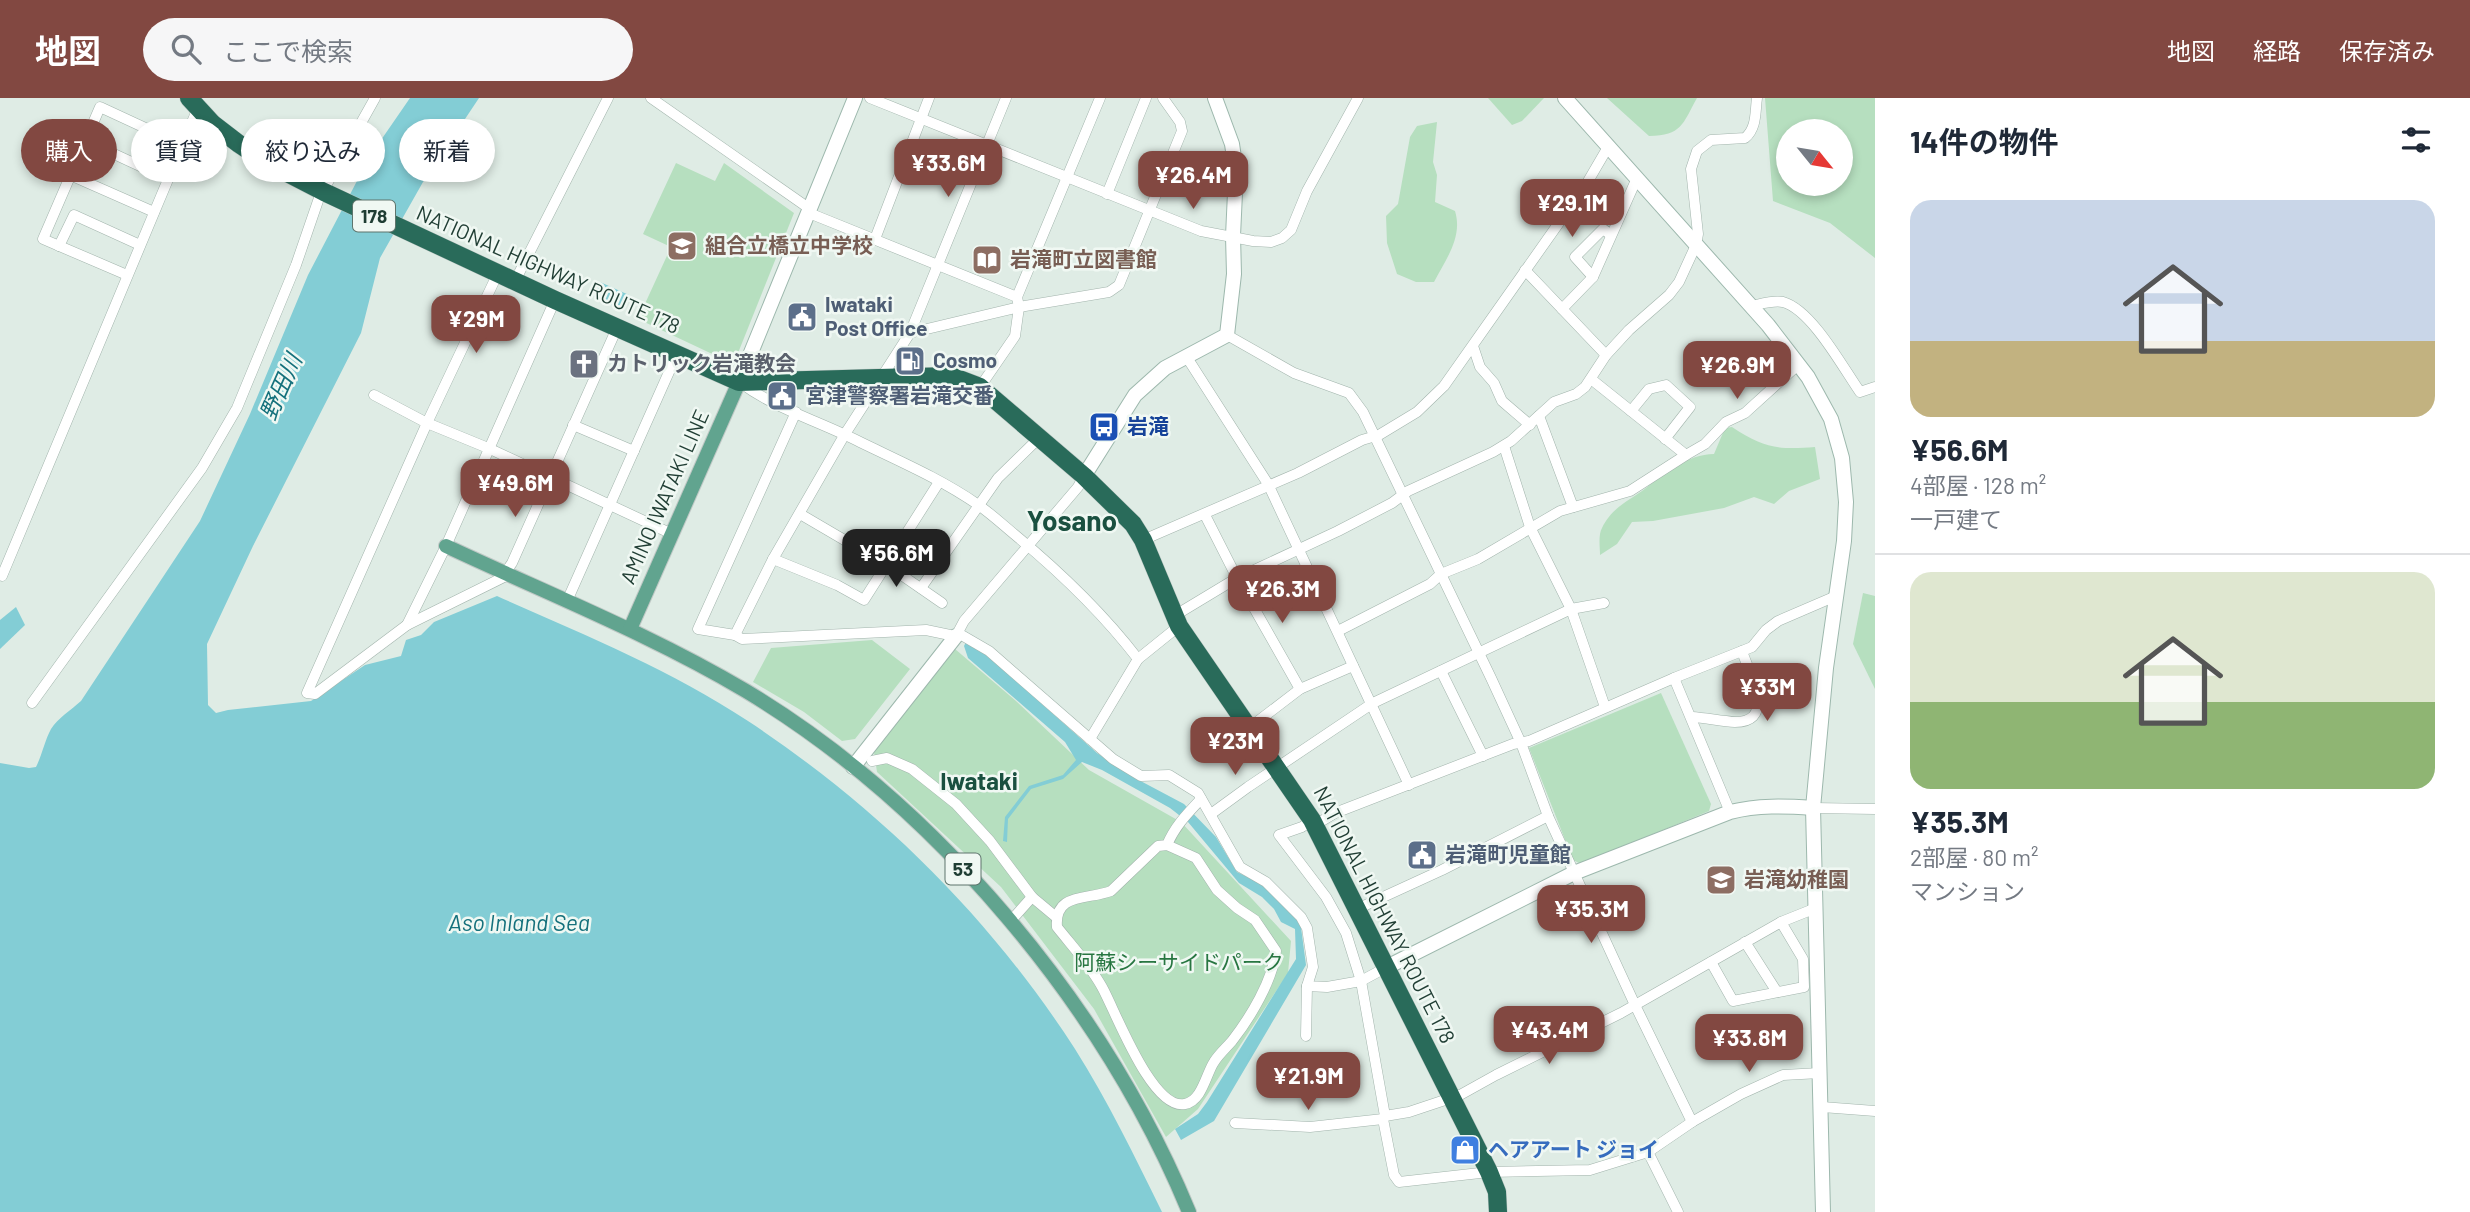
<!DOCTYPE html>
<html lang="ja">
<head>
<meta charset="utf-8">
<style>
  body { margin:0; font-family:Barlow,"Noto Sans JP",sans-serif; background:#f6f6f7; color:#1f2937; height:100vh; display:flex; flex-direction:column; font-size:26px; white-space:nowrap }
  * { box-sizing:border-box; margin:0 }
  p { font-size:23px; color:#747a83 }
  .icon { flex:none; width:38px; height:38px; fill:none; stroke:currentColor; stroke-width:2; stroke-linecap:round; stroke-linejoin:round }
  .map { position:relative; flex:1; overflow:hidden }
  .details { display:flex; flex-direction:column; background:#fff; width:595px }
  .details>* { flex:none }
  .top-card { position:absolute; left:21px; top:21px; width:665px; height:63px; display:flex; gap:14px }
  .needle { width:46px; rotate:120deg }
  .fabs { position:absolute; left:1776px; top:21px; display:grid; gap:14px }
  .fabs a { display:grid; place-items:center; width:77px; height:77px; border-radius:50%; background:#fff; box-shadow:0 4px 10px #0003; font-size:35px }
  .price { position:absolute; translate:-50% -60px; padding:0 16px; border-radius:14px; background:#824841; color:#fff; font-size:23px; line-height:46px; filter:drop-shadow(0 2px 4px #0008) }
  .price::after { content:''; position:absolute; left:50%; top:42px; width:21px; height:16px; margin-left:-10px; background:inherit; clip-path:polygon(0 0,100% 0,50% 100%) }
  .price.selected { background:#222; color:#fff }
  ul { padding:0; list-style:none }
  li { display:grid; align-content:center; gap:14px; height:371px; padding:0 35px }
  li+li { border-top:2px solid #e0e1e3 }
  li span { display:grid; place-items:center; height:217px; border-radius:21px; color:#555 }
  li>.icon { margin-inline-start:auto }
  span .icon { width:126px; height:126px; fill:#fffc; stroke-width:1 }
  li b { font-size:30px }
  h2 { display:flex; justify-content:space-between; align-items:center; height:84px; padding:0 35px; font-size:30px }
  .chip { padding:0 24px; border-radius:32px; background:#fff; box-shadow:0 4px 10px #0003; font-size:24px; line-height:63px }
  .chip.selected { background:#824841; color:#fff }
  header { display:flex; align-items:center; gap:42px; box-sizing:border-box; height:98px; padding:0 35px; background:#824841; color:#fff }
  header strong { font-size:33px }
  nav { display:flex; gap:38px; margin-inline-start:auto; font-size:24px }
  .search { width:490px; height:63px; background:#f6f6f7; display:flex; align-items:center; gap:18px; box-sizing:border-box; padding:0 24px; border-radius:38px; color:#747a83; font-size:26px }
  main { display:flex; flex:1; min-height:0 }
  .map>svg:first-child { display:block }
  .green { fill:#b6dfbf; fill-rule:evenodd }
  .water { fill:#83cdd5 }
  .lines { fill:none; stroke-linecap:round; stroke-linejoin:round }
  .street-casing { stroke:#a2b4ac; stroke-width:11 }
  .secondary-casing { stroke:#9db8ad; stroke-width:16 }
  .primary-casing { stroke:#c0c9c6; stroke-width:16 }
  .highway-casing { stroke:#c0c9c6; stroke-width:19 }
  .street { stroke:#fff; stroke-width:10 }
  .secondary { stroke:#fff; stroke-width:14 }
  .primary { stroke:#61a48f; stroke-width:14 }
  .highway { stroke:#296b5a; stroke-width:18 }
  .labels { text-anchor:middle; stroke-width:5; stroke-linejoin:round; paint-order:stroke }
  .shield { fill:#f0f8f3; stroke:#5e756d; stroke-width:2 }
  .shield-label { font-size:19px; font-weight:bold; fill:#1f3d33 }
  .education-label { font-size:21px; font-weight:bold; fill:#785e54; stroke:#f0f8f3; text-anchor:start }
  .street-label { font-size:21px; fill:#1f3d33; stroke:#f0f8f3 }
  .service-label { font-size:21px; font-weight:bold; fill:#4e5e75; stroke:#f0f8f3; text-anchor:start }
  .worship-label { font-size:21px; font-weight:bold; fill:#5b616d; stroke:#f0f8f3; text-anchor:start }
  .transit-label { font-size:21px; font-weight:bold; fill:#164399; stroke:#f0f8f3; text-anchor:start }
  .park-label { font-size:21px; fill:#277641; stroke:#f0f8f3 }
  .shop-label { font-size:21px; font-weight:bold; fill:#366cbe; stroke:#f0f8f3; text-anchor:start }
  .water-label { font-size:23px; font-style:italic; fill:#15717c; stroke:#f0f8f3 }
  .quarter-label { font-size:24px; font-weight:bold; fill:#1a5040; stroke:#f0f8f3 }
  .district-label { font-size:28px; font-weight:bold; fill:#1a5040; stroke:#f0f8f3 }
</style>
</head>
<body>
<header>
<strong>地図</strong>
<div class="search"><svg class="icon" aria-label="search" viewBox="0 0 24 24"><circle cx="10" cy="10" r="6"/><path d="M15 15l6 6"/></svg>ここで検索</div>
<nav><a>地図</a><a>経路</a><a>保存済み</a></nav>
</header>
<main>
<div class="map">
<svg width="1875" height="1114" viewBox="0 0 1875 1114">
  <rect width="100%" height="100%" fill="#dfece5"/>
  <g class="green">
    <polygon points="1488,0 1544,0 1522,23 1512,27"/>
    <path d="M1607,0H1697C1682,27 1682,37 1649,38Z"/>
    <path d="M1765,0H1875V160L1830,125L1773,103ZM1788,33H1841V86H1788Z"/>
    <path d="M1437,24L1433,64L1437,77L1435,104L1455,113C1463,139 1446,161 1434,184H1416L1397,176L1387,145L1386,118L1398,106L1410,39L1417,28Z"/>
    <polygon points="676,65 715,83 724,65 794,115 738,255 725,262 638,221 671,149 643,136"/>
    <path d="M1732,329C1763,350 1779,352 1815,349L1820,381L1789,393L1774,406L1754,399L1724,410L1653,423L1632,424L1617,446L1600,457C1600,449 1598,437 1602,430C1612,409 1629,403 1646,390C1667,373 1687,357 1714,356L1725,330Z"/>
    <polygon points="1863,495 1875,498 1875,591 1853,546"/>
    <polygon points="872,542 910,571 855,641 842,643 804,614 753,584 771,550"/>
    <polygon points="955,551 1016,603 1089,672 1181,724 1291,843 1288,875 1198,1011 1166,1039 1094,911 1001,789 877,674 874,654"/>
    <polygon points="1661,595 1711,706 1709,713 1581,766 1573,762 1529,650"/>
  </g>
  <g class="water">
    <path d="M410,0H479L423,84L380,160L361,235L253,448L207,546L208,607L216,615L228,612L311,603L365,567L401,558L406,542L421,537L434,524L497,498C582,536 670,571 748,623C879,710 989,818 1075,951C1108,1003 1135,1059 1162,1114H0V665L29,670L36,669C42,657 45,642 51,631C58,620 71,612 81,603L200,423L250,316L308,177L370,58Z"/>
    <polygon points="600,184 629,197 622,212 594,199"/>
    <polygon points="16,509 25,527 0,551 0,522"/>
    <polygon points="966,544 985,555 1097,655 1135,680 1184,706 1216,739 1237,774 1260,785 1300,822 1306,867 1214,1023 1181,1042 1175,1031 1198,1016 1207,1004 1296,861 1295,831 1281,824 1274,811 1262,799 1239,785 1188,724 1170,710 1102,672 1082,664 1063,681 1031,691 1008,721 1007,744 1003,743 1005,719 1029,688 1063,677 1076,662 1065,644 968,560 964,548"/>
  </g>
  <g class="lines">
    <g class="street-casing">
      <g id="street">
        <polyline points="651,0 810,111"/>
        <polyline points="870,0 1201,133 1253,143 1271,144 1282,140 1291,132 1307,93 1358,0"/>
        <polyline points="86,43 168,81"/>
        <polyline points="70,77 154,114"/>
        <polyline points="1107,96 1146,0"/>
        <polyline points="809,115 1017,199 1019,209 1015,238 980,289"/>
        <polyline points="875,141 929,0"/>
        <polyline points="59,148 74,117 140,147"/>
        <polyline points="1525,172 1606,257"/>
        <polyline points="498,175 427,325 307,595 315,596 407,527 508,477"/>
        <polyline points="127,177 43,141 100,9 182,47"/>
        <polyline points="1593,179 1575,159 1603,131 1611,137"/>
        <polyline points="515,183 608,0"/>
        <polyline points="1017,199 1100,0"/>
        <path d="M1751,208C1761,206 1773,202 1783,204C1812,212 1843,270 1860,294L1875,289"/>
        <polyline points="1562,211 1593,179 1637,80"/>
        <polyline points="910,235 1019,209 1109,194 1119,187 1182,33 1180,24 1163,0"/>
        <polyline points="1227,237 1294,275 1349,295 1363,314 1491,580 1521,645 1548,718 1635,907 1692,1024"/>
        <polyline points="1473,248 1480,269 1494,285 1502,303 1530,327"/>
        <polyline points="1186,258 1268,386 1409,687"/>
        <polyline points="1591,281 1686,357"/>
        <path d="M741,285C776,311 821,324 860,344C899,363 941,381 977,406C990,415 1002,426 1014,436C1060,474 1102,514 1138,561"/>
        <polyline points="374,297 427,325 488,350 672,436"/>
        <polyline points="1631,313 1649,291 1666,287 1690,309 1665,341"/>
        <polyline points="796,314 698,531 735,537 773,461 845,336 910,235 1006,0"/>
        <polyline points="1539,318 1573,409"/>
        <polyline points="573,327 634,353"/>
        <polyline points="1504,348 1530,429 1571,511 1605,609"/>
        <polyline points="800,416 887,467 942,505"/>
        <polyline points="1205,417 1237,480 1300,591"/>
        <polyline points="1143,442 1298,375 1362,342 1379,337 1417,314 1444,288 1587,85 1608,49"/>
        <polyline points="773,461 837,487 864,502 939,384"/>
        <polyline points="505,475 512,465 617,230"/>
        <polyline points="2,478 195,17 199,13"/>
        <polyline points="921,490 998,380 1039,340"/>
        <polyline points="567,503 677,256"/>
        <path d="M1174,518L1237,480L1338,433L1392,405L1408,393L1493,354L1511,343L1554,304L1576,296L1585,289L1606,257L1629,232L1669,197L1679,184L1696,147L1698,136L1691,71L1697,53L1711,42L1745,40C1757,30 1755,14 1757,0"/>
        <polyline points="407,527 446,448 555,202"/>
        <polyline points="1338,533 1430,486 1441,476 1478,461 1560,413 1630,393 1686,357 1705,346 1726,324 1745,315 1799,266"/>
        <polyline points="958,535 989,553 1113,661 1141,678 1169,677 1198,695 1240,769 1266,784 1301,819 1307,830 1313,869 1307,888 1327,889 1361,883 1387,869"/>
        <polyline points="735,537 742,541 926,532 950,537 954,541"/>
        <polyline points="956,538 964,523 1078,389 1084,378"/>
        <polyline points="1441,573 1483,658"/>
        <polyline points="1674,580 1730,714"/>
        <polyline points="32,605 202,370 237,310 296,167 319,100 375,0"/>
        <path d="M1692,619C1706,620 1721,623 1735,624C1778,624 1748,573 1742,553"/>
        <polyline points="1249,630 1300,591 1353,568"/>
        <polyline points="1090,641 1138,561 1179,528"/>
        <polyline points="872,663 887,660 912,671 956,706 990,743 1032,799 1056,819"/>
        <polyline points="1813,710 1875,711"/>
        <polyline points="1211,716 1248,689 1373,605 1571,511 1604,505"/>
        <polyline points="1312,722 1302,729 1279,737 1326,799 1346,835 1361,883 1385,1018 1383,1021 1394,1077 1399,1084 1489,1074 1590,1072 1648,1054 1692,1024 1741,996 1783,977 1820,975"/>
        <polyline points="1315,727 1335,715 1513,646 1529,643 1674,580 1752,549 1766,532 1778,523 1836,498"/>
        <path d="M1167,747L1158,748L1111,793C1088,802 1054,794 1057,829C1072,848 1090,867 1102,889C1115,912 1152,1013 1185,1006C1202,1003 1206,976 1214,964C1219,956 1226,950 1232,943C1250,920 1273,882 1276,853L1255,822L1237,810L1217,792L1196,760L1167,747C1175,728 1187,716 1201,701"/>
        <polyline points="1357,811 1442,772 1548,718"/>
        <polyline points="1016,817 1032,799"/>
        <polyline points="1745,844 1777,894"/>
        <polyline points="1711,864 1733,903 1804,889 1803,861 1781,824"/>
        <polyline points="1306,938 1307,888"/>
        <polyline points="1822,1009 1875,1013"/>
        <polyline points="1385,1018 1409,1014 1460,997 1496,977 1621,915 1781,824 1816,810"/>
        <polyline points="1235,1025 1310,1029 1383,1021"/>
        <polyline points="1648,1054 1678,1114"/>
      </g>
    </g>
    <g class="secondary-casing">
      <g id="secondary">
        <polyline points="1565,0 1768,227 1808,279 1831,321 1842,360 1846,404 1844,443 1826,570 1813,710 1823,1114"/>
        <polyline points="739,284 855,0"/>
        <polyline points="1084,378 1135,297 1165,270 1227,237 1234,176 1233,138 1236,73 1232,46 1215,0"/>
        <polyline points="853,669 956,538"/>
        <path d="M1387,869L1574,775L1730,714C1758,707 1785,708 1813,710"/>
      </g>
    </g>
    <g class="primary-casing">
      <g id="primary">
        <path d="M446,448C546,495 650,536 746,593C937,708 1104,908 1189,1114"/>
        <polyline points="630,531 739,284"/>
      </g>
    </g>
    <g class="highway-casing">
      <polyline id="highway" points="189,0 213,26 239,46 266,64 324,94 555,202 739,284 951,278 980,289 1084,378 1133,426 1143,442 1179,528 1312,722 1489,1074 1497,1094 1498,1114"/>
    </g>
    <use href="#street" class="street"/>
    <use href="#secondary" class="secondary"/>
    <use href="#primary" class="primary"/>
    <use href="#highway" class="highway"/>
  </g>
  <defs>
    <g id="school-square" transform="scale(1.575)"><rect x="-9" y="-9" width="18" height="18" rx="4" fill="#8d6e63" stroke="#f0f8f3"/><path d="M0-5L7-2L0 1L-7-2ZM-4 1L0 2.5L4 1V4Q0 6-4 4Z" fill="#fff"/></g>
    <g id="library-square" transform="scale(1.575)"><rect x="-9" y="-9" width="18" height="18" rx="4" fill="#8d6e63" stroke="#f0f8f3"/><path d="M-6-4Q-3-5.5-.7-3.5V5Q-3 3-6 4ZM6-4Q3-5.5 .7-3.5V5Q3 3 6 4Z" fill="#fff"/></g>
    <g id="civic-square" transform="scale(1.575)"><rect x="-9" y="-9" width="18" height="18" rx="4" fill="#5c6f8a" stroke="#f0f8f3"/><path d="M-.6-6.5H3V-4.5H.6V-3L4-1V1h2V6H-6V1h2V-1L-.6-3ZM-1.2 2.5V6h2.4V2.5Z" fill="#fff"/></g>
    <g id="fuel-square" transform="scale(1.575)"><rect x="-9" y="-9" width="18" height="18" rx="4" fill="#5c6f8a" stroke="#f0f8f3"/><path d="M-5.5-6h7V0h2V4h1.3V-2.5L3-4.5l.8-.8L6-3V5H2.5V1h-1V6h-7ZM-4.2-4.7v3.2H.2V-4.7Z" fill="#fff"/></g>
    <g id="church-square" transform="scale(1.575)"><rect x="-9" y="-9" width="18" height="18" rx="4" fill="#6b7280" stroke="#f0f8f3"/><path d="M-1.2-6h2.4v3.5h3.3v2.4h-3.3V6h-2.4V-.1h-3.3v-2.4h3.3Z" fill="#fff"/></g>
    <g id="bus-square" transform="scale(1.575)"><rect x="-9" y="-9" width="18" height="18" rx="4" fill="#1a4fb4" stroke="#f0f8f3"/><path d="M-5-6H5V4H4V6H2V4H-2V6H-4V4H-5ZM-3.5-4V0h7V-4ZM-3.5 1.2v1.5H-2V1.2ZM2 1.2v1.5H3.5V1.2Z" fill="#fff"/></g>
    <g id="shop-square" transform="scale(1.575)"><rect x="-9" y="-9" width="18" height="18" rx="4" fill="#3f7fe0" stroke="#f0f8f3"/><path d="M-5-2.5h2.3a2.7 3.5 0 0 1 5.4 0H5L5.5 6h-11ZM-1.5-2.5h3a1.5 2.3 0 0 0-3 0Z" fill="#fff"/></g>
  </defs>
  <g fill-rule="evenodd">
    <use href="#school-square" x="682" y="148"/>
    <use href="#library-square" x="987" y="162"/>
    <use href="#civic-square" x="802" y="219"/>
    <use href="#fuel-square" x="910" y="263"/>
    <use href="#church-square" x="584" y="266"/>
    <use href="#civic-square" x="782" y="298"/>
    <use href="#bus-square" x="1104" y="329"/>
    <use href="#civic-square" x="1422" y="757"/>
    <use href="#school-square" x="1721" y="782"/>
    <use href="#shop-square" x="1465" y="1052"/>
  </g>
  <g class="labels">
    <g class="shield">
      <rect x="353" y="102.5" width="42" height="31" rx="5"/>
      <rect x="945.5" y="755.5" width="35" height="31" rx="5"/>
    </g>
    <g class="shield-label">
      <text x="374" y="125">178</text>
      <text x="963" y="778">53</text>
    </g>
    <g class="education-label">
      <text x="705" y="155">組合立橋立中学校</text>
      <text x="1010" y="169">岩滝町立図書館</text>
      <text x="1744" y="789">岩滝幼稚園</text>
    </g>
    <g class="street-label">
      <text transform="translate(548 172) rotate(24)" y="7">NATIONAL HIGHWAY ROUTE 178</text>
      <text transform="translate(665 399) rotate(-66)" y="7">AMINO IWATAKI LINE</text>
      <text transform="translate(1384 817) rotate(63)" y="7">NATIONAL HIGHWAY ROUTE 178</text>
    </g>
    <g class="service-label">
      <text x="825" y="214">Iwataki<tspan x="825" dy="24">Post Office</tspan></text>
      <text x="933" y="270">Cosmo</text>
      <text x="805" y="305">宮津警察署岩滝交番</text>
      <text x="1445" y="764">岩滝町児童館</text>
    </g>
    <g class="worship-label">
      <text x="607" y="273">カトリック岩滝教会</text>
    </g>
    <g class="transit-label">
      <text x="1127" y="336">岩滝</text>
    </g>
    <g class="park-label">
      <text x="1179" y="872">阿蘇シーサイドパーク</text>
    </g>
    <g class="shop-label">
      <text x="1488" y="1059">ヘアアート ジョイ</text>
    </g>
    <g class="water-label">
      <text transform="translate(281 289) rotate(-66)" y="8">野田川</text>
      <text x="519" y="833">Aso Inland Sea</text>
    </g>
    <g class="quarter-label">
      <text x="979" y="692">Iwataki</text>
    </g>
    <g class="district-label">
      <text x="1072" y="433">Yosano</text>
    </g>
  </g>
</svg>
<div class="fabs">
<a><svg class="needle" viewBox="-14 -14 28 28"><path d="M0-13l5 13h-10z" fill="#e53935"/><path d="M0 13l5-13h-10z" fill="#747a83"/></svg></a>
</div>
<b class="price" style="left:948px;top:101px">¥33.6M</b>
<b class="price" style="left:1193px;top:113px">¥26.4M</b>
<b class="price" style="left:1572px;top:141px">¥29.1M</b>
<b class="price" style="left:476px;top:257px">¥29M</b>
<b class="price" style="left:1737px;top:303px">¥26.9M</b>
<b class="price" style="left:515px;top:421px">¥49.6M</b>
<b class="price selected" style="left:896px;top:491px">¥56.6M</b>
<b class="price" style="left:1282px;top:527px">¥26.3M</b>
<b class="price" style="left:1767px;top:625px">¥33M</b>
<b class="price" style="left:1235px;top:679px">¥23M</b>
<b class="price" style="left:1591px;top:847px">¥35.3M</b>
<b class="price" style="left:1549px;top:968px">¥43.4M</b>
<b class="price" style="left:1749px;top:976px">¥33.8M</b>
<b class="price" style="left:1308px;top:1014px">¥21.9M</b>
<div class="top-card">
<a class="chip selected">購入</a>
<a class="chip">賃貸</a>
<a class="chip">絞り込み</a>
<a class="chip">新着</a>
</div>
</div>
<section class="details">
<h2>14件の物件<svg class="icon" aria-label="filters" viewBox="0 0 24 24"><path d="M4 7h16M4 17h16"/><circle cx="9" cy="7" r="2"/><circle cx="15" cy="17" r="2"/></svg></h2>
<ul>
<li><span style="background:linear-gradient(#c9d6e8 65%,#c2b280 0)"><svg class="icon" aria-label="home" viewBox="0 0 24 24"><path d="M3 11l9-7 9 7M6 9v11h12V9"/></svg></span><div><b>¥56.6M</b><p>4部屋 · 128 m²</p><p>一戸建て</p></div></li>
<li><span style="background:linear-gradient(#dfe7d0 60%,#8fb573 0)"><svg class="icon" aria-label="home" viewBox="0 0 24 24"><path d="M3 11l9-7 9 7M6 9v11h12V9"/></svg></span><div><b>¥35.3M</b><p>2部屋 · 80 m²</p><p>マンション</p></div></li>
</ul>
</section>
</main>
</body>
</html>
